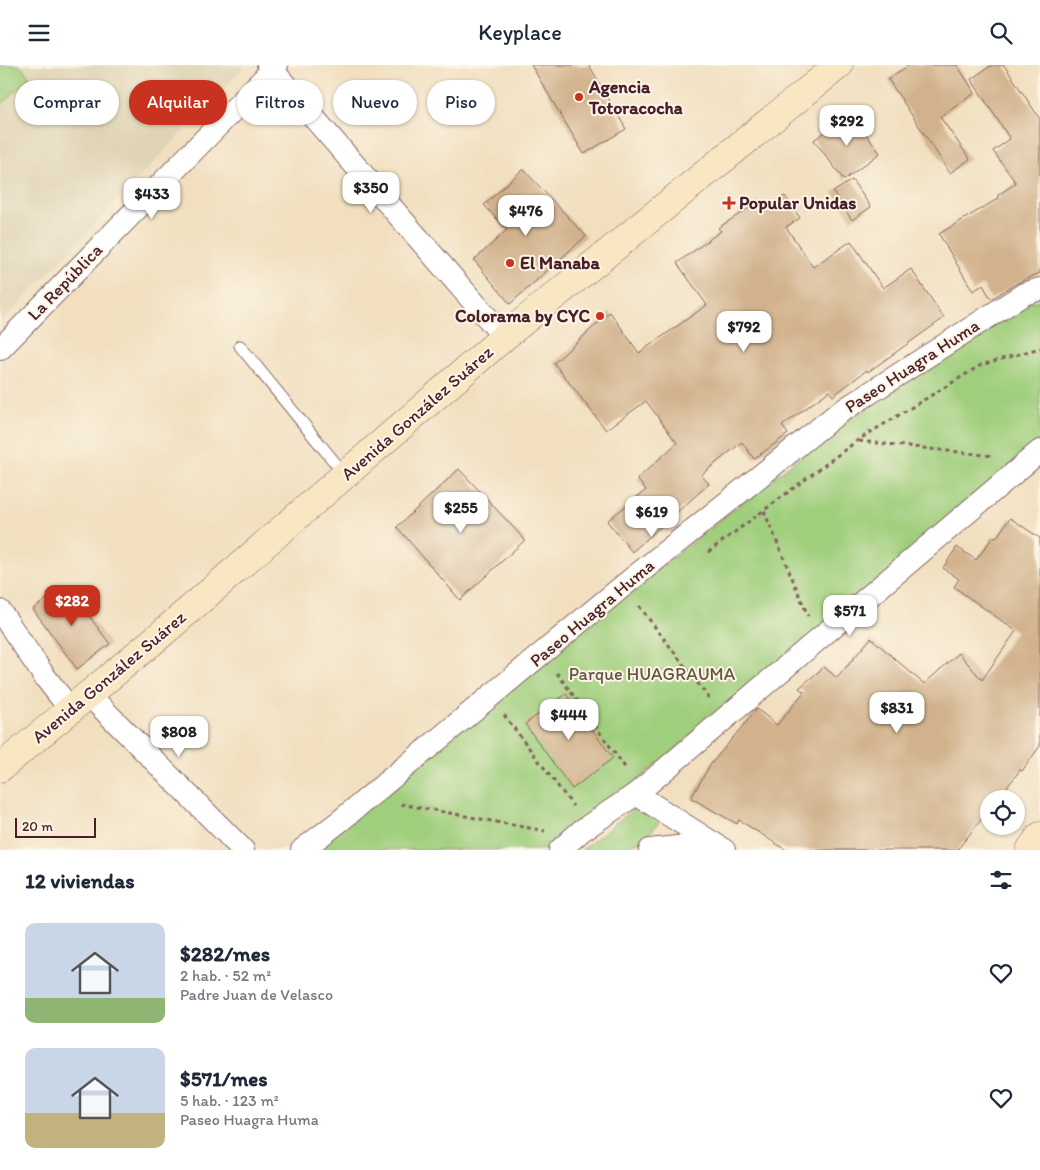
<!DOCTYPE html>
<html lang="es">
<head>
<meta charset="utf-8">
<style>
  body { margin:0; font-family:Itim,sans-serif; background:#f2f2f3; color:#1f2937; height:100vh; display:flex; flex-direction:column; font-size:19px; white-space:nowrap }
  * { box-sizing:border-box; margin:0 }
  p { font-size:16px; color:#747a83 }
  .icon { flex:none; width:28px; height:28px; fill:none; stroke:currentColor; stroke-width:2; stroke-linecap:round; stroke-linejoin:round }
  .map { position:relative; height:785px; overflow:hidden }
  .drawer { display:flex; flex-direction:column; background:#fff; flex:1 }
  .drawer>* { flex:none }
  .banner { position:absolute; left:15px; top:15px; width:500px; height:45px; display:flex; gap:10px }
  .buttons { position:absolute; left:980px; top:725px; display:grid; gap:10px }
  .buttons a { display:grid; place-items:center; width:45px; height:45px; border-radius:50%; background:#fff; box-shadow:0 1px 4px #0004; font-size:25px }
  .scale { position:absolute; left:15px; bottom:12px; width:81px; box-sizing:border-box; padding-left:5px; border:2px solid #4a1f2b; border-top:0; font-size:14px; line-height:18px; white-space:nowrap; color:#4a1f2b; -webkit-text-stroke:4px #fcf5e5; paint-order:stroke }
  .price { position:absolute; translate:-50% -42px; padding:0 11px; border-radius:10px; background:#fff; color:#222; font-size:16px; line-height:32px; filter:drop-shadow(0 1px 2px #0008) }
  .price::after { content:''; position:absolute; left:50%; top:30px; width:15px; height:11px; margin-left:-8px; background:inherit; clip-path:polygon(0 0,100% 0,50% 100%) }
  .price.selected { background:#c8321e; color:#fff }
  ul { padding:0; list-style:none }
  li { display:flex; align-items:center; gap:15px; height:125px; padding:0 25px }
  li span { display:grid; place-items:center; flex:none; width:140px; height:100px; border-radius:10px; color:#555 }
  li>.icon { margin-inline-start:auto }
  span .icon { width:60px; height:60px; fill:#fffc; stroke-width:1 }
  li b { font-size:21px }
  h2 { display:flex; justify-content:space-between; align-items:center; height:60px; padding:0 25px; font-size:21px }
  .chip { padding:0 18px; border-radius:22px; background:#fff; box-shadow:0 1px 4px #0004; font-size:18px; line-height:45px }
  .chip.selected { background:#c8321e; color:#fff }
  header { display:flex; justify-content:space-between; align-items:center; height:65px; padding:0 25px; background:#fff; font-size:22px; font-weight:600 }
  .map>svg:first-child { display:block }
  .built { fill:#dfd3b4 }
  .park { fill:#9fce7c; stroke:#747654 }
  .building { fill:#d1b28d }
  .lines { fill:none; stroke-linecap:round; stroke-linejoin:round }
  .lane-casing { stroke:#84625f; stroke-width:13 }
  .street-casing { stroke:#84625f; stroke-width:24 }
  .secondary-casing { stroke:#84625f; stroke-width:29 }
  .path { stroke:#84625f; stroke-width:3; stroke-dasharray:4 4; stroke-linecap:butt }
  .lane { stroke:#fff; stroke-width:11 }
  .street { stroke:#fff; stroke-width:22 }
  .secondary { stroke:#f9e7c3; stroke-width:28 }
  .poi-dot { fill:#c8321e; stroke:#fcf5e5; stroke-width:2 }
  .labels { text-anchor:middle; stroke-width:4; stroke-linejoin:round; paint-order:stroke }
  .poi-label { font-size:18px; font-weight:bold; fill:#4a1f2b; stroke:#fcf5e5; text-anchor:start }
  .street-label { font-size:18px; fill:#4a1f2b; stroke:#fcf5e5 }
  .park-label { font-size:18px; fill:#645443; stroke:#fcf5e5 }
</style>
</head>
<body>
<header><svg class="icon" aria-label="menu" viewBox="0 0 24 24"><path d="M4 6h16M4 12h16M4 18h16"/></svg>Keyplace<svg class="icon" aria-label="search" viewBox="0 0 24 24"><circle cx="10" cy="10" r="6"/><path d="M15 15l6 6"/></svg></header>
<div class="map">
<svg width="1040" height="785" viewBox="0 0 1040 785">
  <rect width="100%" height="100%" fill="#fcf5e5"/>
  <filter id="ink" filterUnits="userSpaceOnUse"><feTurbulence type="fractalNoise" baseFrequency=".02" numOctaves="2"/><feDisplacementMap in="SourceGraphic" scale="10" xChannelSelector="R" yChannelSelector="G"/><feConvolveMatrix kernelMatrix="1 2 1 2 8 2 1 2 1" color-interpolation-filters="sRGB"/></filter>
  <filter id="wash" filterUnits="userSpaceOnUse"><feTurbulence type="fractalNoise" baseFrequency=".0096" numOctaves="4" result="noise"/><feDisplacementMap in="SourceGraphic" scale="20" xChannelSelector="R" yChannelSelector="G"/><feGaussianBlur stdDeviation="1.12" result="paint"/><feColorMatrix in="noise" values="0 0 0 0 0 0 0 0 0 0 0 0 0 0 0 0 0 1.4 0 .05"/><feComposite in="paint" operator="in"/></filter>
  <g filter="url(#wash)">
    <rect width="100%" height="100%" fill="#f1dfbf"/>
    <polygon class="built" points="19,0 242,0 244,2 0,259 0,41 30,12"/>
    <g class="park">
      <polygon points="0,0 19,0 30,12 0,41"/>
      <polygon points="1040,235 1040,381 554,785 314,785 628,528 843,358 1029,237"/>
      <polygon points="637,741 660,756 644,775 617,785 582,785"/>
    </g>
    <g id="blocks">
      <g class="building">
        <polygon points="531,0 589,0 626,64 584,89"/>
        <polygon points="909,0 957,0 975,28 940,52 970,94 950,108 888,14"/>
        <polygon points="992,0 1004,0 1040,54 1040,208 1017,218 991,234 983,220 973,226 939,169 999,133 998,130 1016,118 993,86 1010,74 971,14"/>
        <polygon points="850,48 880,88 844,115 814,75"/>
        <polygon points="523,104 586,171 510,239 474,195 507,165 484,140"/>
        <polygon points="852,115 871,142 852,155 833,127"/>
        <polygon points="785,131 800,153 786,162 813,202 851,176 883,223 911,204 944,253 868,307 867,305 833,331 829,326 782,361 788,369 754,394 742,377 701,410 709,419 632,487 607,456 646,425 637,414 677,378 646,336 606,365 554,298 610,247 639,288 707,240 677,198 721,166 718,163 758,137 763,145"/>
        <polygon points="459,404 525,475 460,535 397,462"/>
        <polygon points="1010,453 1040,473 1040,681 1022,706 1020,705 998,734 989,734 989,745 957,785 786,785 739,755 737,759 691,733 710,700 757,644 777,660 804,627 799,623 824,602 837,613 871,573 924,619 959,588 982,615 1016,566 954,522 959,514 943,503 957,482 976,495 993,472 996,473"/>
        <polygon points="66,520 110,579 77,604 33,544"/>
        <polygon points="566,629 613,693 572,724 525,659"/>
      </g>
    </g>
  </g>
  <g filter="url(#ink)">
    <use href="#blocks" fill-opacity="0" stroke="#84625f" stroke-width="1"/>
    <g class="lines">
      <g class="lane-casing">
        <polyline id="lane" points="240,281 345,410"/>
      </g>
      <g class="street-casing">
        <g id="street">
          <polyline points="268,0 504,272"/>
          <polyline points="0,284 277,0"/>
          <polyline points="0,546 45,612 70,644"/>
          <polyline points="88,629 243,785"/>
          <polyline points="636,729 724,785"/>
          <polyline points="302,785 340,756 623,521 837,349 1024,229 1040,224"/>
          <polyline points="560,785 581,766 636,729 1040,386"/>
          <polyline points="650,785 713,778"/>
        </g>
      </g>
      <g class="secondary-casing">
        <g id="secondary">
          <polyline points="0,703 159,571 504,272 839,0"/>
          <polyline points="1030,785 1040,771"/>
        </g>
      </g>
      <g class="path">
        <polyline points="859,376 994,391"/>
        <polyline points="764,446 808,551"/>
        <polyline points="708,487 858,375 981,300 1040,283"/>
        <polyline points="639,541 709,633"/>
        <polyline points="557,608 627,705"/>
        <polyline points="504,650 573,741"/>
        <polyline points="401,739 545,766"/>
      </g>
      <use href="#lane" class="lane"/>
      <use href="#street" class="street"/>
      <use href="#secondary" class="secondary"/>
    </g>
  </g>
  <g class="poi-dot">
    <circle cx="579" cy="32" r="5"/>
    <path d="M726.5 130.5h5v5h5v5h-5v5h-5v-5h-5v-5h5z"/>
    <circle cx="510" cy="198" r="5"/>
    <circle cx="600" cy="251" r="5"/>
  </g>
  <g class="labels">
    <g class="poi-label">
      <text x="589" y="28">Agencia<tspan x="589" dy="21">Totoracocha</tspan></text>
      <text x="739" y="144">Popular Unidas</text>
      <text x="520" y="204">El Manaba</text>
      <text x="590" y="257" text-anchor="end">Colorama by CYC</text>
    </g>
    <g class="street-label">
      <text transform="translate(65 217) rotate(-46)" y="6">La República</text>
      <text transform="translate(912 301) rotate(-33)" y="6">Paseo Huagra Huma</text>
      <text transform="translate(417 348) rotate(-41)" y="6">Avenida González Suárez</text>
      <text transform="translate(592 548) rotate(-40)" y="6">Paseo Huagra Huma</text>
      <text transform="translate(109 612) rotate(-40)" y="6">Avenida González Suárez</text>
    </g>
    <g class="park-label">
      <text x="652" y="615">Parque HUAGRAUMA</text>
    </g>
  </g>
</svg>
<div class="buttons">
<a><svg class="icon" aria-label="locate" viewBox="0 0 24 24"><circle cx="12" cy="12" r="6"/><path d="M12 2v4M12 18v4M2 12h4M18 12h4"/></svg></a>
</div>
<div class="scale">20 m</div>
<b class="price" style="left:847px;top:82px">$292</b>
<b class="price" style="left:371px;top:149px">$350</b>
<b class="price" style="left:152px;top:155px">$433</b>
<b class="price" style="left:526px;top:172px">$476</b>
<b class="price" style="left:744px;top:288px">$792</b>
<b class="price" style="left:461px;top:469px">$255</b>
<b class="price" style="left:652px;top:473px">$619</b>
<b class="price selected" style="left:72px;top:562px">$282</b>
<b class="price" style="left:850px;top:572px">$571</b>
<b class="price" style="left:897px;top:669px">$831</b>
<b class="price" style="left:569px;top:676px">$444</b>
<b class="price" style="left:179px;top:693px">$808</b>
<div class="banner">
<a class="chip">Comprar</a>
<a class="chip selected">Alquilar</a>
<a class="chip">Filtros</a>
<a class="chip">Nuevo</a>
<a class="chip">Piso</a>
</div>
</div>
<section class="drawer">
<h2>12 viviendas<svg class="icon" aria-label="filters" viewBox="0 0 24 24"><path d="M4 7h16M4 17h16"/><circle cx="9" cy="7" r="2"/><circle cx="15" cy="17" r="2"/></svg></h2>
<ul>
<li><span style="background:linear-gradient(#c9d6e8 75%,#8fb573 0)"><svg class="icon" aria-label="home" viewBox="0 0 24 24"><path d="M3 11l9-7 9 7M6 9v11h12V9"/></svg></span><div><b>$282/mes</b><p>2 hab. · 52 m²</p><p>Padre Juan de Velasco</p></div><svg class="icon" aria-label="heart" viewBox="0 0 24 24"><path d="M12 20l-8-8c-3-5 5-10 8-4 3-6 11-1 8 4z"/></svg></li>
<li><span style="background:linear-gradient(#c9d6e8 65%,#c2b280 0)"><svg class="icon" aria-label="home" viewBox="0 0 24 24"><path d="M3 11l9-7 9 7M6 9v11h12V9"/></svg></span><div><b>$571/mes</b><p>5 hab. · 123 m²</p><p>Paseo Huagra Huma</p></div><svg class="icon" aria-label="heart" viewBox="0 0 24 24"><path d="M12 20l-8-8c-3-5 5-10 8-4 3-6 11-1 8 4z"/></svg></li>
</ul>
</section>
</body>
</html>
